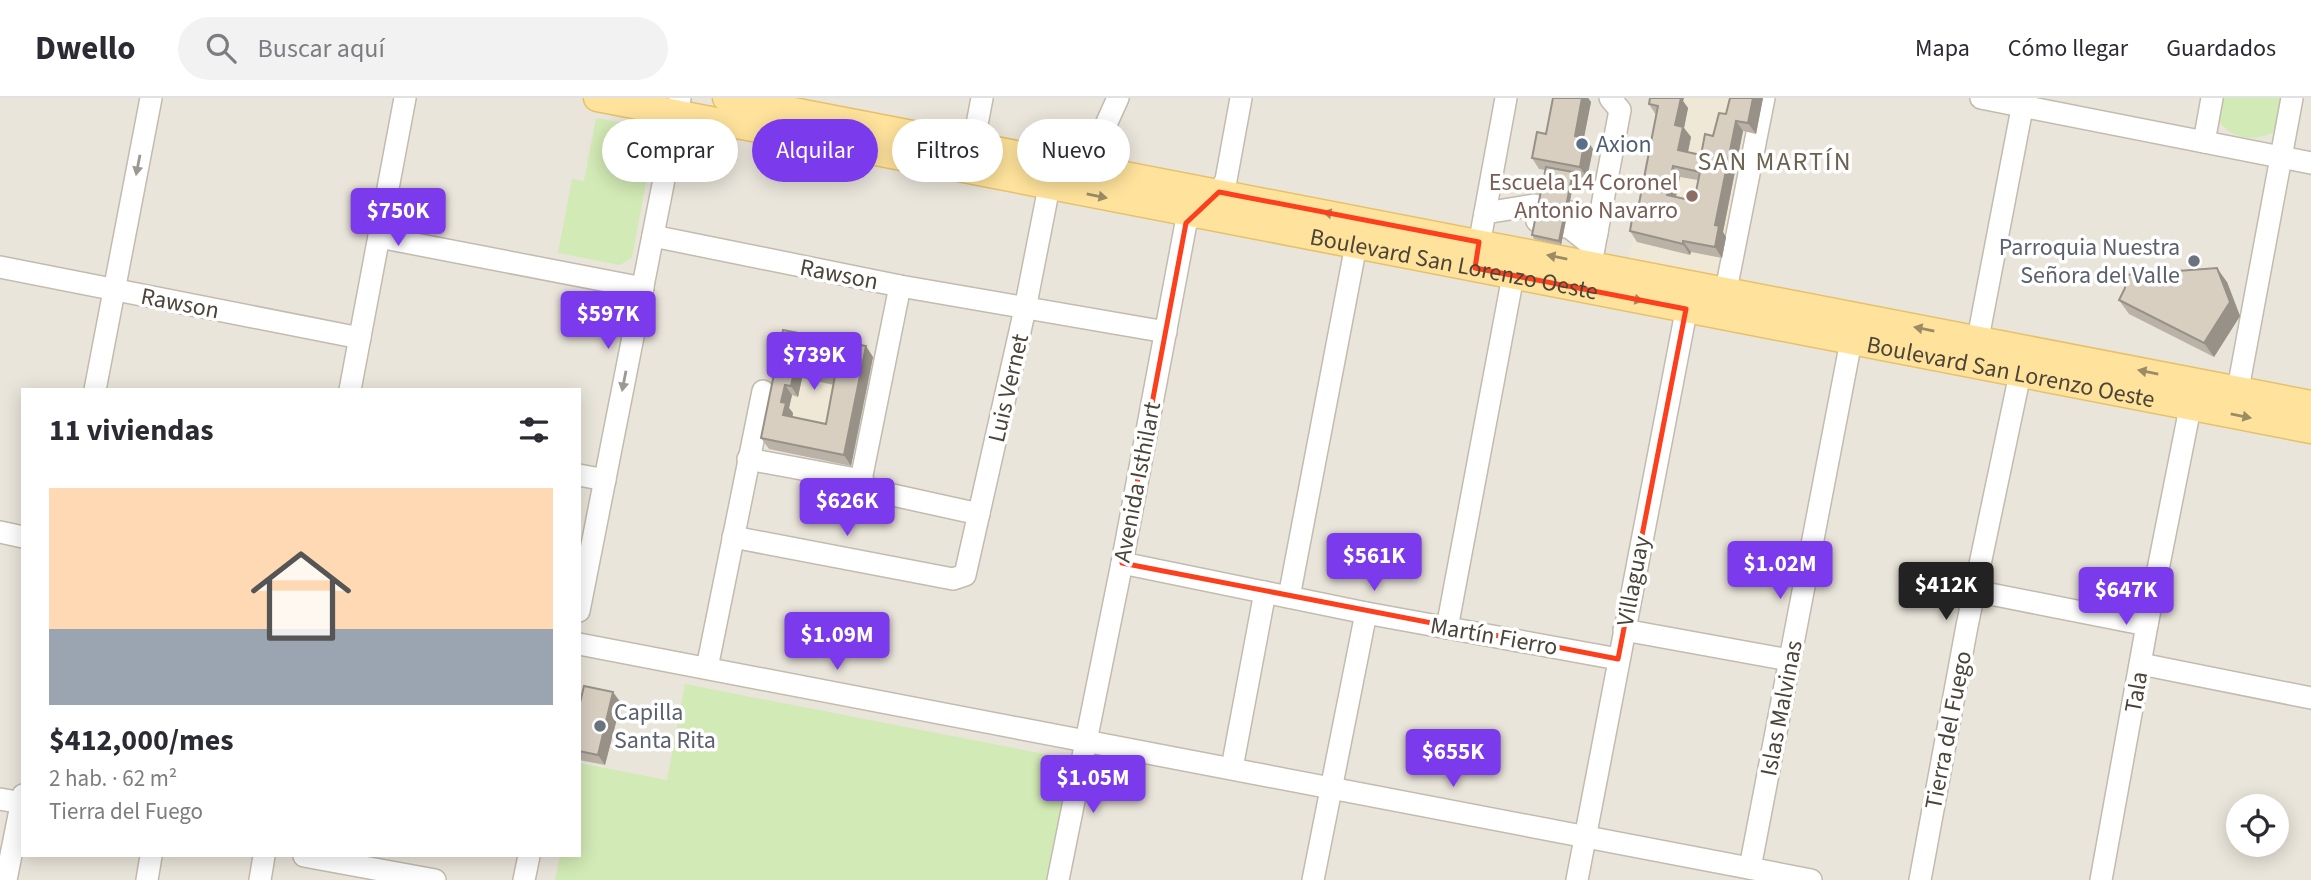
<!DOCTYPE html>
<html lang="es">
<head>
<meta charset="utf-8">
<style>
  body { margin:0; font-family:"Source Sans 3",sans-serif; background:#f2f2f3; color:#2b2b33; height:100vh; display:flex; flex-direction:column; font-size:26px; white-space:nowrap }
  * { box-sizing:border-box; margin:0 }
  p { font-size:23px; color:#7c7c81 }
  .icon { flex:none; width:38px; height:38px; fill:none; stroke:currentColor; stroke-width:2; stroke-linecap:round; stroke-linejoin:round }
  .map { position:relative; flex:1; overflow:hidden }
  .details { position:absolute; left:21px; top:290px; width:560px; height:469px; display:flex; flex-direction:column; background:#fff; border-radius:0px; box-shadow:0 4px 18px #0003 }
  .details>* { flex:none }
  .guide { position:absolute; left:602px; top:21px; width:665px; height:63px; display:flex; gap:14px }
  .buttons { position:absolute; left:2226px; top:696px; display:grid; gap:14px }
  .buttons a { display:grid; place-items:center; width:63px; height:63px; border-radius:50%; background:#fff; box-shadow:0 4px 18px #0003; font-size:35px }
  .price { position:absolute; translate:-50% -60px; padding:0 16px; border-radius:7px; background:#7c3aed; color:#fff; font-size:23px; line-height:46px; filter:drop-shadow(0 2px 4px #0008) }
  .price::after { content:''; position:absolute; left:50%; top:42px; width:21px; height:16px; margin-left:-10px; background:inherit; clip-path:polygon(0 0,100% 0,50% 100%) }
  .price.current { background:#222; color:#fff }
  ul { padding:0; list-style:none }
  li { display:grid; align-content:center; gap:14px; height:371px; padding:0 28px }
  li span { display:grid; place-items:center; height:217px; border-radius:0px; color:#555 }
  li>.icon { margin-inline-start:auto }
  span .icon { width:126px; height:126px; fill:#fffc; stroke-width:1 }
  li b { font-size:30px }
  h2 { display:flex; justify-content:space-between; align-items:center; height:84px; padding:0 28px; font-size:30px }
  .pill { padding:0 24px; border-radius:32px; background:#fff; box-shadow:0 4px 18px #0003; font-size:24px; line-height:63px }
  .pill.current { background:#7c3aed; color:#fff }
  header { display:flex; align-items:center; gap:42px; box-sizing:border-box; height:98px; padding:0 35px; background:#fff; border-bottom:2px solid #e1e1e2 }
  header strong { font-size:33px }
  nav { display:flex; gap:38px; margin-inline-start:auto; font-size:24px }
  .search { width:490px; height:63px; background:#f2f2f3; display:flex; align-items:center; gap:18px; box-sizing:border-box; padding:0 24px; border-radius:38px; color:#7c7c81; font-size:26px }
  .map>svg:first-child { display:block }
  .residential { fill:#eae5da; fill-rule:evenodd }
  .education { fill:#efe8d6 }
  .green { fill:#d2eab5 }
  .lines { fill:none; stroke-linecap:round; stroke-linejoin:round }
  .minor-casing { stroke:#c2bbae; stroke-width:24 }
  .major-casing { stroke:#e6c16a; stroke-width:29 }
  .minor { stroke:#fff; stroke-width:21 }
  .major { stroke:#ffe39c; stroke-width:26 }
  .wall { fill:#bab2a6; fill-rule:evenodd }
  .shaded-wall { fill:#979187 }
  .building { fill:#d8cfc1; stroke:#979187; stroke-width:2; fill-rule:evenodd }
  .oneway { fill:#9c9892 }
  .oneway2 { fill:#9c8c66 }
  .marked { fill:none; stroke:#fc3f1d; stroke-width:5; stroke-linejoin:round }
  .service-dot { fill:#5c6f8a; stroke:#fff; stroke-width:2.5 }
  .education-dot { fill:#8d6e63; stroke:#fff; stroke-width:2.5 }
  .worship-dot { fill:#6b7280; stroke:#fff; stroke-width:2.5 }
  .labels { text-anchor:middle; stroke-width:7; stroke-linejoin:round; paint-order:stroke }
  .service-label { font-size:24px; fill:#4e5e75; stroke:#fff; text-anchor:start }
  .education-label { font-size:24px; fill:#785e54; stroke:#fff; text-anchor:end }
  .worship-label { font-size:24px; fill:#5b616d; stroke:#fff; text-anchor:end }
  .street-label { font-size:24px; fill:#4b4439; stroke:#fff }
  .neighbourhood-label { font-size:26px; letter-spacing:2px; fill:#6e6250; stroke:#fff }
</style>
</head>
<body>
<header>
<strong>Dwello</strong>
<div class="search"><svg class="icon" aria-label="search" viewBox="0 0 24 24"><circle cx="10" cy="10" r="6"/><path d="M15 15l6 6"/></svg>Buscar aquí</div>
<nav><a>Mapa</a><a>Cómo llegar</a><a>Guardados</a></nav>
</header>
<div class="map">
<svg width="2311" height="782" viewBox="0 0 2311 782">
  <rect width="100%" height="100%" fill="#f6f3ec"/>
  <path class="residential" d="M0,0H2311V782H0ZM23,292H579V758H23ZM2238,709H2277V747H2238Z"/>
  <g class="education">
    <polygon points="1660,0 1763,0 1728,179 1629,160"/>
    <polygon points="791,242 873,259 851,368 769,351"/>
  </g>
  <g class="green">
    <path d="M2222,0H2285L2279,31C2257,46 2228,42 2216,18Z"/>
    <polygon points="596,20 656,31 632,160 620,167 558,155 572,81 584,83"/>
    <polygon points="685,586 1070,661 1046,782 555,782 560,758 579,758 579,665 667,682"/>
  </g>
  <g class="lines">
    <g class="minor-casing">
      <g id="minor">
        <polyline points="1981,0 2311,65"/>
        <polyline points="2204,44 2212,0"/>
        <polyline points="970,63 982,0"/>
        <polyline points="1096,73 1103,33 1118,0"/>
        <polyline points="1485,115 1534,107 1576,115 1597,135"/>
        <polyline points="1537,123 1570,130 1594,149"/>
        <polyline points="653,138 900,188 1166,234"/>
        <polyline points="379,139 643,190"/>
        <polyline points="1477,158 1506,0"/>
        <polyline points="1591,166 1620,12 1610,0"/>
        <polyline points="0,169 360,240"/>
        <polyline points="1726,192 1764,0"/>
        <polyline points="1975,256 2024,0"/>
        <polyline points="2238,291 2292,0"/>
        <polyline points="95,292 151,0"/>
        <polyline points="350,292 405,0"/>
        <polyline points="748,361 861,382"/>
        <polyline points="579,377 605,382"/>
        <polyline points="861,382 900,188"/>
        <polyline points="861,382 870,392 979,416"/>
        <polyline points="0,434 23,439"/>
        <polyline points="733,439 953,481 965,477 1025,211 1049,89"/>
        <polyline points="1122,465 1366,515 1618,561"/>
        <polyline points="1975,493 2147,527"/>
        <polyline points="1289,499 1356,147"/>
        <polyline points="579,513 680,0"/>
        <polyline points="1447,530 1513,178"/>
        <polyline points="1624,532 1789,562"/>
        <polyline points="579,546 1811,782"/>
        <polyline points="2141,566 2311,600"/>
        <polyline points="707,570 763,293"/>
        <polyline points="1232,670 1265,494"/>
        <polyline points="0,701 23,705"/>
        <polyline points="304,758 435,782"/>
        <polyline points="1750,770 1851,243"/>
        <polyline points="6,782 23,697"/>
        <polyline points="147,782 151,758"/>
        <polyline points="260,782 264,758"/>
        <polyline points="524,782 529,758"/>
        <polyline points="1058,782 1122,465 1186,125 1219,94 1226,82 1241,0"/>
        <polyline points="1313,782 1366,515"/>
        <polyline points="1577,782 1689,198"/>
        <polyline points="1920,782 1967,528 2020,276"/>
        <polyline points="2101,782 2147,527 2193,295"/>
      </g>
    </g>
    <g class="major-casing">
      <g id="major">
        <path id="s1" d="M597,0L2311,332"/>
        <polyline points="726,0 2311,306"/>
      </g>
    </g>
    <use href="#minor" class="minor"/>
    <use href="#major" class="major"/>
  </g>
  <g class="wall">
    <polygon points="1553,0 1588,0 1591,4 1584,40 1585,40 1593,51 1587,80 1575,78 1561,147 1534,141 1532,137 1545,72 1539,71 1532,60 1546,36"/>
    <path d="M1650,0H1684L1683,3L1688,10L1684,30L1691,39L1688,54L1701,57L1726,16L1730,0H1763L1756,36L1743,33L1723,134L1726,139L1722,160L1691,154L1690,157L1637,144L1630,133L1637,116L1656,17L1649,6ZM1680,79L1698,82L1694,103L1676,99Z"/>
    <polygon points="2227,184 2240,218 2214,259 2129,216 2119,202"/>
    <path d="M783,232L873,259L851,368L769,351L761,340ZM802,280L834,287L826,326L792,319L793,315L789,310L792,297L798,299Z"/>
    <polygon points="621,605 605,667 579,662 579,609"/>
  </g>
  <g class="shaded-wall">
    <polygon points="1582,0 1588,0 1591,4 1582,49 1575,38"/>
    <polygon points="1676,0 1684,0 1683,3 1688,10 1684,30 1691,39 1686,63 1678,52 1675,27"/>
    <polygon points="1753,0 1763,0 1756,36 1748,25"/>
    <polygon points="1736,23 1743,33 1723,134 1726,139 1722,160 1715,149 1715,127"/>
    <polygon points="1585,40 1593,51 1587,80 1580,69"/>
    <polygon points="1673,68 1680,79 1674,108 1667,97"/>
    <polygon points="1573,74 1575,78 1561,147 1559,143"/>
    <polygon points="1683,143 1691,154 1690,157 1683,146"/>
    <polygon points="2217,170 2227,184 2240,218 2214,259 2204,245"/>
    <polygon points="866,248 873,259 851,368 844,357"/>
    <polygon points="795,269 802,280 798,299 791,288"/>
    <polygon points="785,287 792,297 789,310 793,315 791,328 783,317 781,304"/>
    <polygon points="613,594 621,605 605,667 598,657"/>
  </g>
  <g class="building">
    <polygon points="1553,0 1582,0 1575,38 1585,40 1580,69 1532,60 1537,34 1546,36"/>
    <path d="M1650,0H1681L1675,27L1683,29L1678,52L1701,57L1705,36L1713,38L1719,15L1726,16L1730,0H1753L1748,25L1736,23L1715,127L1719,128L1715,149L1683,143V146L1630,133L1633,115L1637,116L1658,8L1649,6ZM1673,68L1700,74L1694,103L1667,97Z"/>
    <polygon points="1546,69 1573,74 1559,143 1532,137"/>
    <polygon points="2217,170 2230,204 2204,245 2119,202 2125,190 2124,177"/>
    <path d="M783,232L866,248L844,357L761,340ZM795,269L835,278L826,326L783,317L786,305L781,304L785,287L791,288Z"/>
    <polygon points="584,588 613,594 598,657 579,653 579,609"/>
  </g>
  <defs><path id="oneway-solid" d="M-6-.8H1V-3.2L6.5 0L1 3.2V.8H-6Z" transform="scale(1.75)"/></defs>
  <g class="oneway">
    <use href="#oneway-solid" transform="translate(138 67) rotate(101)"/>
    <use href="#oneway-solid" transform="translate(624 283) rotate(101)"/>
  </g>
  <g class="oneway2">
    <use href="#oneway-solid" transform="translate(1097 98) rotate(11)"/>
    <use href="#oneway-solid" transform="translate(1333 116) rotate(-169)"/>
    <use href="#oneway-solid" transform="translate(1557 159) rotate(-169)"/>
    <use href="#oneway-solid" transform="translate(1633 201) rotate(11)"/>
    <use href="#oneway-solid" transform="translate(1924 231) rotate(-169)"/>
    <use href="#oneway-solid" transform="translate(2148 274) rotate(-169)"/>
    <use href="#oneway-solid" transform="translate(2241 318) rotate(11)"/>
  </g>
  <path class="marked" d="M1219,94L1479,144L1475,170L1686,211L1618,561L1122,465L1186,125Z"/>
  <circle class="service-dot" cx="1582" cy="46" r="7"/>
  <circle class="education-dot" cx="1692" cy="98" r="7"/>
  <g class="worship-dot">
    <circle cx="2194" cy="163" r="7"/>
    <circle cx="600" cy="628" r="7"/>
  </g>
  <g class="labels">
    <g class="service-label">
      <text x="1596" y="54">Axion</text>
    </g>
    <g class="education-label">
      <text x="1678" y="92">Escuela 14 Coronel<tspan x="1678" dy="28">Antonio Navarro</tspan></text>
    </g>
    <g class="worship-label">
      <text x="2180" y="157">Parroquia Nuestra<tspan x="2180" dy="28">Señora del Valle</tspan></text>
      <text x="614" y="622" text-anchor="start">Capilla<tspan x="614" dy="28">Santa Rita</tspan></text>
    </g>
    <g class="street-label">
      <text dy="8" stroke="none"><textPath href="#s1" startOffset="873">Boulevard San Lorenzo Oeste</textPath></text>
      <text transform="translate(839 176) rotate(11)" y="8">Rawson</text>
      <text transform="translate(180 205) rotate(11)" y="8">Rawson</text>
      <text dy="8" stroke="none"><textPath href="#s1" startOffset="1440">Boulevard San Lorenzo Oeste</textPath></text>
      <text transform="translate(1008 290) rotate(-77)" y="8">Luis Vernet</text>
      <text transform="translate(1137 384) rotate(-79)" y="8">Avenida Isthilart</text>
      <text transform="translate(1633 483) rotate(-79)" y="8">Villaguay</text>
      <text transform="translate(1494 538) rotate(10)" y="8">Martín Fierro</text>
      <text transform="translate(2136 594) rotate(-80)" y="8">Tala</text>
      <text transform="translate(1781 610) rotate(-79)" y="8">Islas Malvinas</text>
      <text transform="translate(1948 632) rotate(-79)" y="8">Tierra del Fuego</text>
    </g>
    <g class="neighbourhood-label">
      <text x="1775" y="72">SAN MARTÍN</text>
    </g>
  </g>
</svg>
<div class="buttons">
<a><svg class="icon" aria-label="locate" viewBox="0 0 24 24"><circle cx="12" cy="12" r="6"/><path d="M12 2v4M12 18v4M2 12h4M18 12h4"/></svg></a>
</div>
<b class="price" style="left:398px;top:150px">$750K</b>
<b class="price" style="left:608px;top:253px">$597K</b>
<b class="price" style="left:814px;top:294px">$739K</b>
<b class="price" style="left:847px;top:440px">$626K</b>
<b class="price" style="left:1374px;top:495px">$561K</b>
<b class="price" style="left:1780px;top:503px">$1.02M</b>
<b class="price current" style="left:1946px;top:524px">$412K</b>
<b class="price" style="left:2126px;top:529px">$647K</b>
<b class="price" style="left:837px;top:574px">$1.09M</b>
<b class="price" style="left:1453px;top:691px">$655K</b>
<b class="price" style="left:1093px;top:717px">$1.05M</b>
<div class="guide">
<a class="pill">Comprar</a>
<a class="pill current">Alquilar</a>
<a class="pill">Filtros</a>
<a class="pill">Nuevo</a>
</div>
<section class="details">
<h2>11 viviendas<svg class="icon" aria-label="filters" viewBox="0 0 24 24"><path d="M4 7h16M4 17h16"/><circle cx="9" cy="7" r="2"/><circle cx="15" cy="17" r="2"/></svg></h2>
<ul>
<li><span style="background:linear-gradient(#ffd9b3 65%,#9aa5b1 0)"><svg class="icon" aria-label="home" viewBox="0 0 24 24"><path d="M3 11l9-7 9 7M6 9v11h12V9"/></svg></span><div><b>$412,000/mes</b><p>2 hab. · 62 m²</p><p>Tierra del Fuego</p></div></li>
</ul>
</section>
</div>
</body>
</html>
